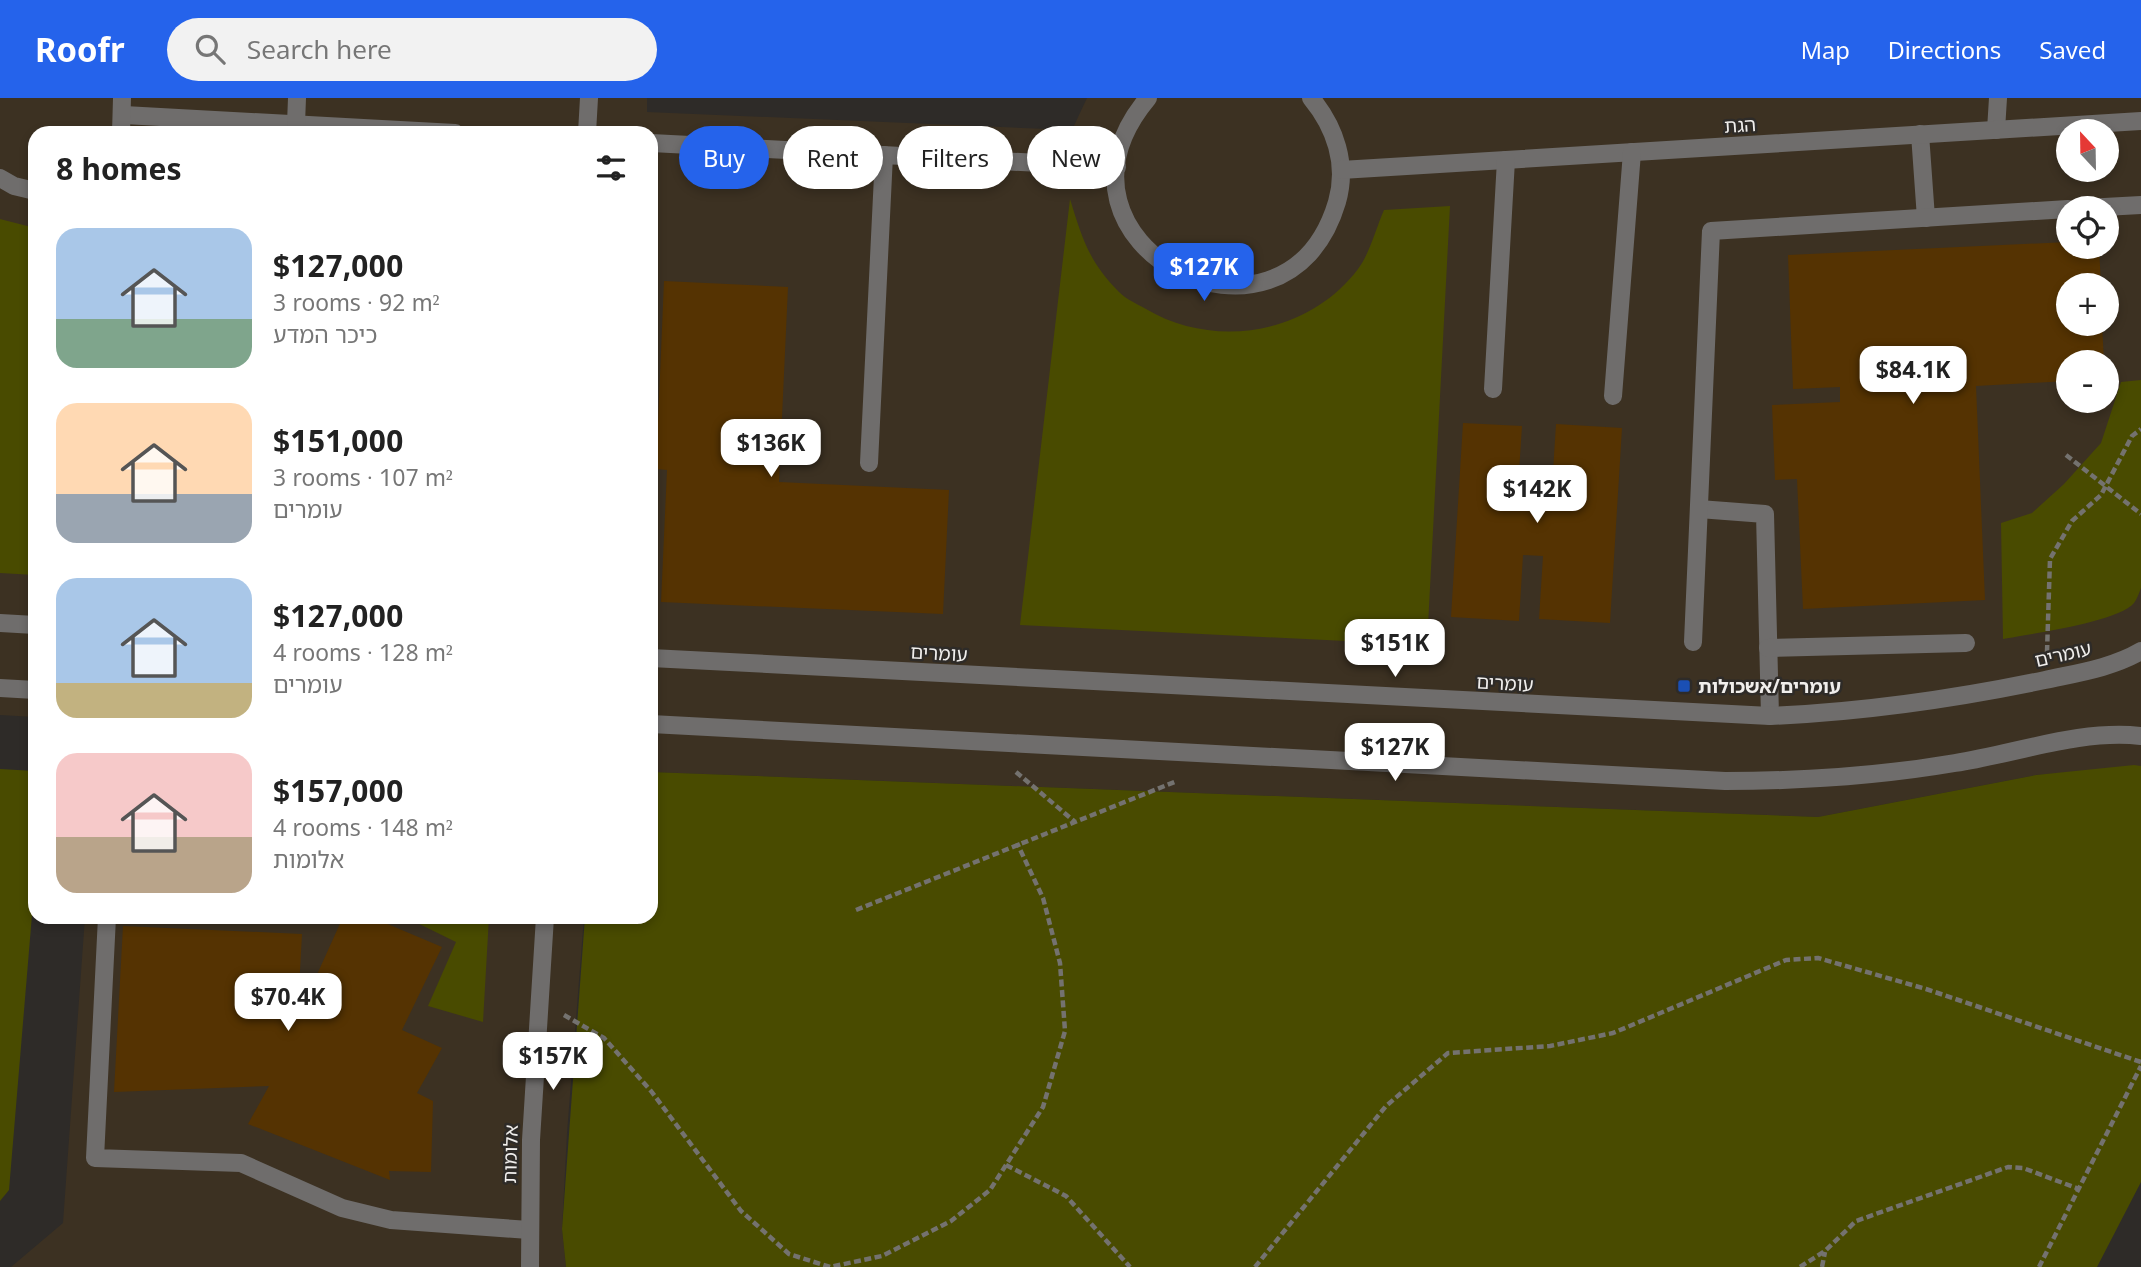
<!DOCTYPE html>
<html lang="en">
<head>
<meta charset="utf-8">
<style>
  body { margin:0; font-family:Georgia,"Noto Sans Hebrew",serif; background:#f2f2f2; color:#222; height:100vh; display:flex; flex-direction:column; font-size:26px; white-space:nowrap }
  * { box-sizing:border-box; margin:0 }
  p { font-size:23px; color:#767676 }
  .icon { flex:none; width:38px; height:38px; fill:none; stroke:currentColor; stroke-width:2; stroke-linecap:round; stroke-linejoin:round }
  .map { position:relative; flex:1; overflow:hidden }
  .side { position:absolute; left:28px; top:28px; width:630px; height:798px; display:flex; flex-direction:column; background:#fff; border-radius:21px; box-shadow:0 4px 10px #0003 }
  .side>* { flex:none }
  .banner { position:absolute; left:679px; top:28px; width:665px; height:63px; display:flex; gap:14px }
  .needle { width:46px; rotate:338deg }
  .controls { position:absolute; left:2056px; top:21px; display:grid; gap:14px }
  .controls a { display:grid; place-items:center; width:63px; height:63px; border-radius:50%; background:#fff; box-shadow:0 4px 10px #0003; font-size:35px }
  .price { position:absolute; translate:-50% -60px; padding:0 16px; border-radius:14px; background:#fff; color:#222; font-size:23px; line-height:46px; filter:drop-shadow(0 2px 4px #0008) }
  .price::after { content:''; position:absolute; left:50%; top:42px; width:21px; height:16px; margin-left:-10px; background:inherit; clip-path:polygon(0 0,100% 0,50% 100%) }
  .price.active { background:#2563eb; color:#fff }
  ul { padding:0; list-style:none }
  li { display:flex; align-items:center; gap:21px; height:175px; padding:0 28px }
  li span { display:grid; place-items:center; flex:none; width:196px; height:140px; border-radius:21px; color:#555 }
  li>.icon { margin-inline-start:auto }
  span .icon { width:84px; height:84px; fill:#fffc; stroke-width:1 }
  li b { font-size:30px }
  h2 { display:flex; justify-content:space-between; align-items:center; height:84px; padding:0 28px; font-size:30px }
  .tag { padding:0 24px; border-radius:32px; background:#fff; box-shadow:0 4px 10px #0003; font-size:24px; line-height:63px }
  .tag.active { background:#2563eb; color:#fff }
  header { display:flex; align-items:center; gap:42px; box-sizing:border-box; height:98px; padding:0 35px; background:#2563eb; color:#fff }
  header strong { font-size:33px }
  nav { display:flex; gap:38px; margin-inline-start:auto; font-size:24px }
  .search { width:490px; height:63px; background:#f2f2f2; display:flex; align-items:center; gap:18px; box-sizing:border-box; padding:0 24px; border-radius:38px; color:#767676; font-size:26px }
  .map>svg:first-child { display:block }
  .industrial { fill:#3c3122; fill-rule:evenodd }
  .green { fill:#494b00 }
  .building { fill:#553302 }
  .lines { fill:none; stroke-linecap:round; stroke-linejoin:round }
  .path { stroke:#74726f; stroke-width:4.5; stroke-dasharray:7 3.5; stroke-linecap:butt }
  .minor { stroke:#6f6d6c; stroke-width:18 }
  .transit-dot { fill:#1a4fb4; stroke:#2e2b28; stroke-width:2.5 }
  .labels { text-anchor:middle; stroke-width:5; stroke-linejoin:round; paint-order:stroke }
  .street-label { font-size:19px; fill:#f0eeec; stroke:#2e2b28 }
  .poi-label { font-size:19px; font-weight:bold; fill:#f0eeec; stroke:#2e2b28; text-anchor:start }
</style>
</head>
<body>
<header>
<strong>Roofr</strong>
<div class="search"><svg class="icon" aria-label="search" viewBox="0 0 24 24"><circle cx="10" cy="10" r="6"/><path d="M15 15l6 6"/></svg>Search here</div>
<nav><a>Map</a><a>Directions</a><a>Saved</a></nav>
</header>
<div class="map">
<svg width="2141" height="1169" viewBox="0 0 2141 1169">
  <rect width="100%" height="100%" fill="#2e2b28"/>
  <g class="industrial">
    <path d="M0,0H647V14L1072,32L1087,0H2141V668L2036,677L1818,719L651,674V35H35V619L0,617ZM2068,33H2107V72H2068ZM2068,110H2107V149H2068ZM2068,187H2107V226H2068ZM2068,264H2107V303H2068Z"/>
    <polygon points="85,819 584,819 567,1035 562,1131 566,1169 11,1169 63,1125"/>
  </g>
  <g class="green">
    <path d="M1070,101C1082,140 1089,164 1119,194C1126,201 1137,206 1146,211C1215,252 1309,236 1358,171C1370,155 1376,130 1384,112L1450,108L1427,547L1020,527Z"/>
    <polygon points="0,121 35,130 35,477 0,475"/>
    <path d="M2141,282V490C2139,495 2137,501 2134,505C2118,524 2030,536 2003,541L2001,425L2032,415L2064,386L2101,345L2121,284Z"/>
    <polygon points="2134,667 2141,668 2141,1084 2097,1169 566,1169 562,1131 585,819 651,819 651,674 1818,719 2036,677"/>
    <polygon points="0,671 35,673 35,781 9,1092 0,1103"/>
    <polygon points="405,819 489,819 483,924 428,908 456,844"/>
  </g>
  <g class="building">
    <polygon points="2068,144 2068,149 2099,149 2101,187 2068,187 2068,226 2102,226 2104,264 2068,264 2068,283 1976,288 1985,502 1803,511 1797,381 1775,382 1772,307 1840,304 1840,289 1793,291 1788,157"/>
    <polygon points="664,183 788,189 779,384 949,392 943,516 661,504 667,372 656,371"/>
    <polygon points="1463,325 1522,328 1517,404 1551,406 1556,326 1622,330 1610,525 1539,521 1543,458 1523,457 1519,523 1451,519"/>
    <polygon points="343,819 371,819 442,849 402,932 442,950 417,995 433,1003 431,1074 389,1073 390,1082 248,1026 269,988 114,994 123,828 302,836 299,891 310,892"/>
  </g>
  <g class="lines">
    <g class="path">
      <polyline points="2066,357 2141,416"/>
      <polyline points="2047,554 2050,461 2072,423 2101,397 2132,338 2141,331"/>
      <polyline points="1016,674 1074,723"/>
      <polyline points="856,812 1177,683"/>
      <polyline points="564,917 604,940 651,993 741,1113 789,1156 830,1169 882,1158 951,1123 990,1092 1043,1009 1065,933 1060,865 1043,800 1017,745"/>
      <polyline points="1006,1067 1066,1098 1130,1169"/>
      <polyline points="1255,1169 1386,1008 1448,955 1550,948 1613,935 1786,862 1818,860 1926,891 2141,964"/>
      <polyline points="1800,1169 1825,1153 1856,1123 2008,1069 2023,1070 2079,1091"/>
      <polyline points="1822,1169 1825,1154"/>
      <polyline points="2039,1169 2141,968"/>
    </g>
    <g class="minor">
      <path d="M1148,0C1025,147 1285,279 1337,104C1348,66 1335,29 1311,0"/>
      <polyline points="124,17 455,35"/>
      <polyline points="296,26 297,0"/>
      <polyline points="1996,32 1998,0"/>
      <polyline points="121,35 122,0"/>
      <polyline points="587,35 589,0"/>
      <polyline points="1920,36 1926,120"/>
      <polyline points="651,45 1117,69"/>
      <polyline points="1341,72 2141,23"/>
      <polyline points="0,80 14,88 35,93"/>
      <polyline points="2086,110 2141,107"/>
      <polyline points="1493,291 1506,62"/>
      <polyline points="1613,298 1632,54"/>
      <polyline points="869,365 884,57"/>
      <polyline points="1699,411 1765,416 1770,618"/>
      <polyline points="0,525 35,527"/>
      <polyline points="1693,544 1711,133 2068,111"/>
      <polyline points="1768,550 1966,545"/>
      <path d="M651,560L1770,618C1863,614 1954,601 2045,582C2077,575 2112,570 2141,553"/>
      <polyline points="0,590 35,592"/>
      <path d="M651,626L1725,683C1802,683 1879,678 1955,665C2015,656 2080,631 2141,638"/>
      <polyline points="107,819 95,1060 241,1065 342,1110 391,1122 529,1132"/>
      <polyline points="530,1169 531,1042 545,819"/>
    </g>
  </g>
  <rect class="transit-dot" x="1677" y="581" width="14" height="14" rx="3.5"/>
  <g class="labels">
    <g class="street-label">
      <text transform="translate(1740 27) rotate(-4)" y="7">הגת</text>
      <text transform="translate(939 555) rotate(3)" y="7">עומרים</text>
      <text transform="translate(2063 556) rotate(-13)" y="7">עומרים</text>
      <text transform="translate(1505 585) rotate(3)" y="7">עומרים</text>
      <text transform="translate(510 1056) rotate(-88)" y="7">אלומות</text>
    </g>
    <g class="poi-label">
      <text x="1698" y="595">עומרים/אשכולות</text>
    </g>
  </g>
</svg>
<div class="controls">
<a><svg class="needle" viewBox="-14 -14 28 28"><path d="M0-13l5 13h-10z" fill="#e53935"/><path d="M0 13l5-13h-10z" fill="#767676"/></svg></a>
<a><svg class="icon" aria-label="locate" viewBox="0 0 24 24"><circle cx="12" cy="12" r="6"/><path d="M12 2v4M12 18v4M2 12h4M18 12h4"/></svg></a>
<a>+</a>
<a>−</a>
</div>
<b class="price active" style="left:1204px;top:205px">$127K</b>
<b class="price" style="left:1913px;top:308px">$84.1K</b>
<b class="price" style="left:771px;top:381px">$136K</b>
<b class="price" style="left:1537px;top:427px">$142K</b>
<b class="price" style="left:1395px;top:581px">$151K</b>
<b class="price" style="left:1395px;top:685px">$127K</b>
<b class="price" style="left:288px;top:935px">$70.4K</b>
<b class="price" style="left:553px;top:994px">$157K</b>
<div class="banner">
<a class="tag active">Buy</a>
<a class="tag">Rent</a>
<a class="tag">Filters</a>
<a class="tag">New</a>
</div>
<section class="side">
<h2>8 homes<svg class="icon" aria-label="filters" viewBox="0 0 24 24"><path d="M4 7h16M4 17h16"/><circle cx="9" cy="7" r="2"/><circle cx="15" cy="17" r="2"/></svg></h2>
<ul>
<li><span style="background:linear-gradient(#a9c7e8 65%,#7fa58c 0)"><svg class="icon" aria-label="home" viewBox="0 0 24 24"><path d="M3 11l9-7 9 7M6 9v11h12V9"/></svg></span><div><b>$127,000</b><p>3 rooms · 92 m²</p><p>כיכר המדע</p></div></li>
<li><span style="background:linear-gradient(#ffd9b3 65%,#9aa5b1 0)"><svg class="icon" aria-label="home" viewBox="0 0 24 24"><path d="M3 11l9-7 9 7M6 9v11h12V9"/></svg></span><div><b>$151,000</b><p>3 rooms · 107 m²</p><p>עומרים</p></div></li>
<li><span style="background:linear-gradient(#a9c7e8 75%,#c2b280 0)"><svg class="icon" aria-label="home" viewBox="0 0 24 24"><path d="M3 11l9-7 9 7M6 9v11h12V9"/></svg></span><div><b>$127,000</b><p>4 rooms · 128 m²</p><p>עומרים</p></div></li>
<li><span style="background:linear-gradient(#f6c9c9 60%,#b9a48a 0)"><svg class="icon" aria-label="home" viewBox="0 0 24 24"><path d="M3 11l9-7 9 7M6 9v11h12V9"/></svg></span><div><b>$157,000</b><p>4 rooms · 148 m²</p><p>אלומות</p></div></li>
</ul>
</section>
</div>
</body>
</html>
